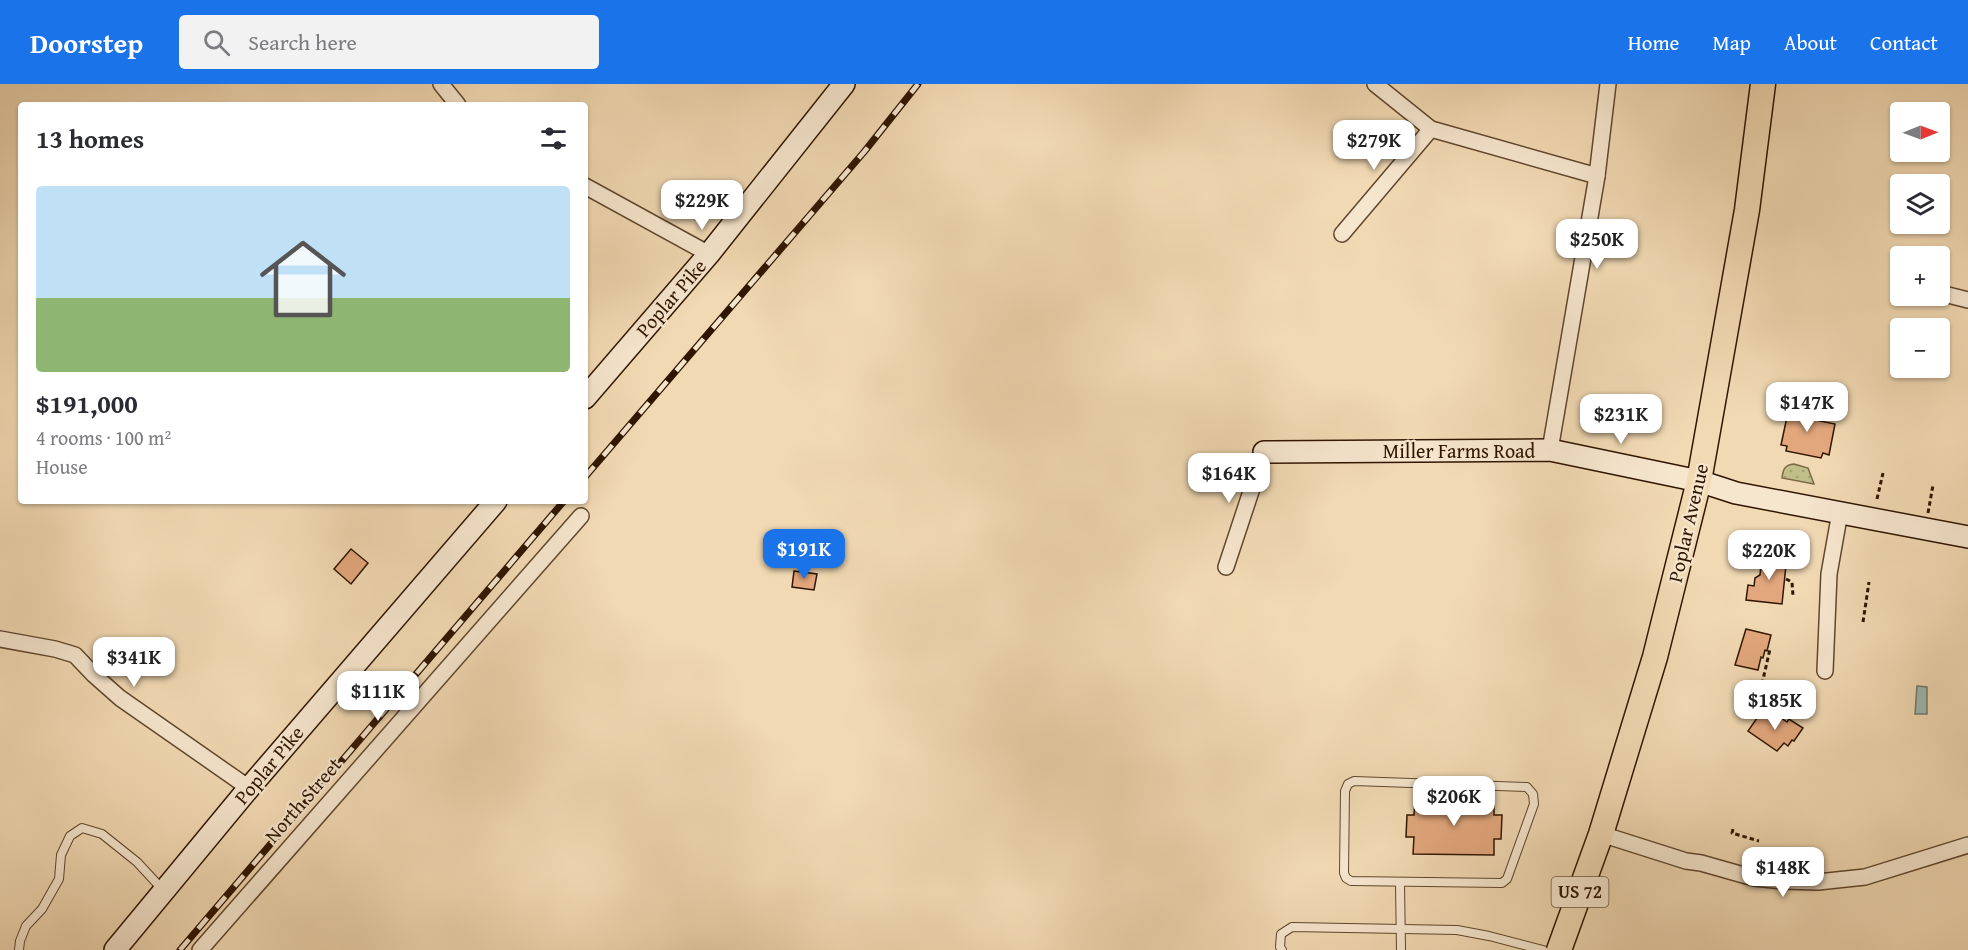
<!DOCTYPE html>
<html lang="en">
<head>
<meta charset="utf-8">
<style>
  body { margin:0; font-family:"Gentium Book Plus",serif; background:#f2f2f3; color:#2b2b33; height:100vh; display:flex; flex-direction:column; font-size:22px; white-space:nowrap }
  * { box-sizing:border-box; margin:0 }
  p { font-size:20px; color:#7c7c81 }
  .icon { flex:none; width:33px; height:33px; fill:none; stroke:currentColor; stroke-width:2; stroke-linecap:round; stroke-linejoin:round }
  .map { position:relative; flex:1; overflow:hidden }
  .panel { position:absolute; left:18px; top:18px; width:570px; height:402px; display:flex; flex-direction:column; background:#fff; border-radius:6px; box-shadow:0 2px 4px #0004 }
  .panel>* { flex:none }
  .needle { width:39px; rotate:89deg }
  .controls { position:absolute; left:1890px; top:18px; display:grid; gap:12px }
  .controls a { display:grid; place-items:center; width:60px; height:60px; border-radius:6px; background:#fff; box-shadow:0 2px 4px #0004; font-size:30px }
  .price { position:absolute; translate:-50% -51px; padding:0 14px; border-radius:12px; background:#fff; color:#222; font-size:20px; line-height:39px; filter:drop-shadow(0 2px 3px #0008) }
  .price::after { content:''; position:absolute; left:50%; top:36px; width:18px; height:14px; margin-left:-9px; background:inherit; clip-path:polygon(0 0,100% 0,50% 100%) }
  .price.on { background:#1a73e8; color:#fff }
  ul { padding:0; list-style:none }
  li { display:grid; align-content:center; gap:12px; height:318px; padding:0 18px }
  li span { display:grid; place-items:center; height:186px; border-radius:6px; color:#555 }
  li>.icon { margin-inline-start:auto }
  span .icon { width:108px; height:108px; fill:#fffc; stroke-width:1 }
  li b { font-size:26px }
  h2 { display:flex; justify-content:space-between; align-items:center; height:72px; padding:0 18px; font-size:26px }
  header { display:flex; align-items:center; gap:36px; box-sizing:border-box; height:84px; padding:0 30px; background:#1a73e8; color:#fff }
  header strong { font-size:28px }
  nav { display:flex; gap:33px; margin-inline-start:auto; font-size:21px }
  .search { width:420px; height:54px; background:#f2f2f3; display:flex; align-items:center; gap:15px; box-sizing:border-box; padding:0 21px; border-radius:6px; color:#7c7c81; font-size:22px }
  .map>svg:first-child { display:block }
  .grass { fill:url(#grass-dots); stroke:#786a44; stroke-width:1.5 }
  .water { fill:#9db9b5; stroke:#71786d; stroke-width:1.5 }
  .building { fill:#e3a77d; stroke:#301600; stroke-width:1.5 }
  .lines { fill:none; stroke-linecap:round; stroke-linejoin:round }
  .lane-casing { stroke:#60472d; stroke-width:10 }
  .street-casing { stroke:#60472d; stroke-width:18 }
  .secondary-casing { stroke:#301600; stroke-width:24 }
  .primary-casing { stroke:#301600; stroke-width:27 }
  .path { stroke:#301600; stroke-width:3; stroke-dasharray:4.5 3; stroke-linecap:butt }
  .lane { stroke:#f6e6ce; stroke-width:8 }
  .street { stroke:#f6e6ce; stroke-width:15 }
  .secondary { stroke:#f6e6ce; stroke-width:21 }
  .primary { stroke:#f1d9b3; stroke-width:24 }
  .rail-casing { stroke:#301600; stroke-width:7 }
  .rail { stroke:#f6e6ce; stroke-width:4.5; stroke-dasharray:14; stroke-linecap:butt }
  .labels { text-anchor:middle; stroke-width:4.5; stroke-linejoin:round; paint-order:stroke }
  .shield { fill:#f6e6ce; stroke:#6b543e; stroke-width:1.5 }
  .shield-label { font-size:18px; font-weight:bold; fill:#301600 }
  .street-label { font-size:20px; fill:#301600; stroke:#f6e6ce }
</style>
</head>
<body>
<header>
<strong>Doorstep</strong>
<div class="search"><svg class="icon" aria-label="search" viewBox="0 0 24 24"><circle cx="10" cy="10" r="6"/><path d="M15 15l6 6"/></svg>Search here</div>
<nav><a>Home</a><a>Map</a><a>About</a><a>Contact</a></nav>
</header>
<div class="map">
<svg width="1968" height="866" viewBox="0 0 1968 866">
  <defs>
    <pattern id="grass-dots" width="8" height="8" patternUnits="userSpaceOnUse" patternTransform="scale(1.5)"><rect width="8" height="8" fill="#c0be89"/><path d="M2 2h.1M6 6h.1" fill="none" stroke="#a5a374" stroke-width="1.8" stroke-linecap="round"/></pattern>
  </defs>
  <rect width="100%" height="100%" fill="#f1d9b3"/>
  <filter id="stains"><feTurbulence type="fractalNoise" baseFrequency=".00333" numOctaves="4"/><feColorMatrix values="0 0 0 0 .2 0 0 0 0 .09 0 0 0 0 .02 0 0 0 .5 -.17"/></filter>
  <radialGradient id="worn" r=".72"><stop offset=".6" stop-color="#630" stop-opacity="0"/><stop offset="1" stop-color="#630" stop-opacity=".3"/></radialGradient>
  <path class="grass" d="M1794,380L1808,384L1814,400L1782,394C1783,386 1784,381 1794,380Z"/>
  <polygon class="water" points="1917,602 1927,603 1927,630 1915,630"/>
  <g class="building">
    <polygon points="1793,315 1809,319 1806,334 1835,340 1829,371 1823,369 1821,374 1786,367 1787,362 1781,361 1788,328 1790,329"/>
    <polygon points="351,465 368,479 351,500 334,485"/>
    <polygon points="1762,469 1784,471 1783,481 1786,481 1782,520 1746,516 1748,501 1754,502 1755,494 1760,491"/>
    <polygon points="794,487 817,490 814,506 792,503"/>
    <polygon points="1746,545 1771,551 1767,567 1765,566 1763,574 1761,573 1758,586 1735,581"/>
    <polygon points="1762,627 1779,637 1781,634 1787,638 1789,635 1803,644 1794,657 1792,656 1788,662 1784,659 1777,667 1748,647"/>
    <polygon points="1415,715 1494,715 1494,731 1502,731 1501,755 1494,755 1494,771 1413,770 1414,753 1406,753 1407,731 1414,731"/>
  </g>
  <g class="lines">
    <g class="lane-casing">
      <g id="lane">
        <polygon points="1354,697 1527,703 1533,710 1534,720 1507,795 1502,799 1351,797 1346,794 1344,789 1345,707 1348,700"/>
        <polyline points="1400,799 1401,866"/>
        <polyline points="19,866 20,857 26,842 42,825 59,795 61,771 70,752 82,744 102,750 137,778 163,806"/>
        <polyline points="1282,866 1280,863 1281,850 1292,843 1457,846 1489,852 1543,866"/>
      </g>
    </g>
    <g class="street-casing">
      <g id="street">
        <polyline points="441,0 458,21"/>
        <polyline points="1375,0 1431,45 1597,92"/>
        <polyline points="585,102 709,170"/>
        <polyline points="1342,150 1431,45"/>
        <polyline points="1940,209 1968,216"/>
        <polyline points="1550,366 1597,92 1608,0"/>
        <polyline points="1226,483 1264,368"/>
        <polyline points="0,555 55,565 75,571 94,591 120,614 249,704"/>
        <polyline points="1825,587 1829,490 1840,428"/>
        <polyline points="1601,750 1686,777 1701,779 1754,794 1784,797 1818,798 1865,793 1968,761"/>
        <polyline points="200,866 581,432"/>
      </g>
    </g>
    <g class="secondary-casing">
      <g id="secondary">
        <polyline points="585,314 709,170 844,0"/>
        <polyline points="1264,368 1550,366 1699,397 1736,409 1968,453"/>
        <polyline points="115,866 249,704 496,417"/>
      </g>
    </g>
    <g class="primary-casing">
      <polyline id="primary" points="1559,866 1601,750 1655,573 1699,397 1747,126 1763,0"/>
    </g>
    <g class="path">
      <polyline points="1877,415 1883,389"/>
      <polyline points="1928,429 1933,401"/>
      <polyline points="1786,495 1792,498 1793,512"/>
      <polyline points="1863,538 1869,498"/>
      <polyline points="1762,600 1770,565"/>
      <polyline points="1761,615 1771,625 1781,629"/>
      <polyline points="1733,745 1732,749 1759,757"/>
    </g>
    <use href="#lane" class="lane"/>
    <use href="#street" class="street"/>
    <use href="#secondary" class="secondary"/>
    <use href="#primary" class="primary"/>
    <g class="rail-casing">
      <g id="rail">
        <polyline points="585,393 864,68 918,0"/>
        <polyline points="180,866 564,417"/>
      </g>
    </g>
    <use href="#rail" class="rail"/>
  </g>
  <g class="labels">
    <rect class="shield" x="1551.5" y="793" width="57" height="30" rx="4.5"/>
    <g class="shield-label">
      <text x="1580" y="814">US 72</text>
    </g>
    <g class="street-label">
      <text transform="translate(671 214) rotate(-49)" y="7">Poplar Pike</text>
      <text x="1459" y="374">Miller Farms Road</text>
      <text transform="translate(1688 439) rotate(-77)" y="7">Poplar Avenue</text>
      <text transform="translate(269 681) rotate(-50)" y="7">Poplar Pike</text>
      <text transform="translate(303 716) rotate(-49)" y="7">North Street</text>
    </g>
  </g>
  <rect width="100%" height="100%" filter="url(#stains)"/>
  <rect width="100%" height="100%" fill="url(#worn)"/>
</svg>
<div class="controls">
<a><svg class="needle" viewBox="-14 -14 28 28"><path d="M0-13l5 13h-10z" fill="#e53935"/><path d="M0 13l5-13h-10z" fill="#7c7c81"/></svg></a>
<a><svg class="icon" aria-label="layers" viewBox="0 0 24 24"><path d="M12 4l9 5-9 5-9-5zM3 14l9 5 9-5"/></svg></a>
<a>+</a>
<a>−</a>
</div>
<b class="price" style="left:1374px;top:87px">$279K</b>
<b class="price" style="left:702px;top:147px">$229K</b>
<b class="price" style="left:1597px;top:186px">$250K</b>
<b class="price" style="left:1807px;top:349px">$147K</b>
<b class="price" style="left:1621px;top:361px">$231K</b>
<b class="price" style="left:1229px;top:420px">$164K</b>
<b class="price on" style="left:804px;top:496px">$191K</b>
<b class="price" style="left:1769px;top:497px">$220K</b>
<b class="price" style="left:134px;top:604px">$341K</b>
<b class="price" style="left:378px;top:638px">$111K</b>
<b class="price" style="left:1775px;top:647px">$185K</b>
<b class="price" style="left:1454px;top:743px">$206K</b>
<b class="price" style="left:1783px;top:814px">$148K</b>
<section class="panel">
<h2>13 homes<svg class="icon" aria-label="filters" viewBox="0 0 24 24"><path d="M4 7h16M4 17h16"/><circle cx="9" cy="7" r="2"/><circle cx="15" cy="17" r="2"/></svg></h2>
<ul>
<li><span style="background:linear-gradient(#bfe0f5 60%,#8fb573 0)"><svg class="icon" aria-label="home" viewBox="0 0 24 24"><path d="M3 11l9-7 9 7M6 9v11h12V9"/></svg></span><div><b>$191,000</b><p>4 rooms · 100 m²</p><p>House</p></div></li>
</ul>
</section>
</div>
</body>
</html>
